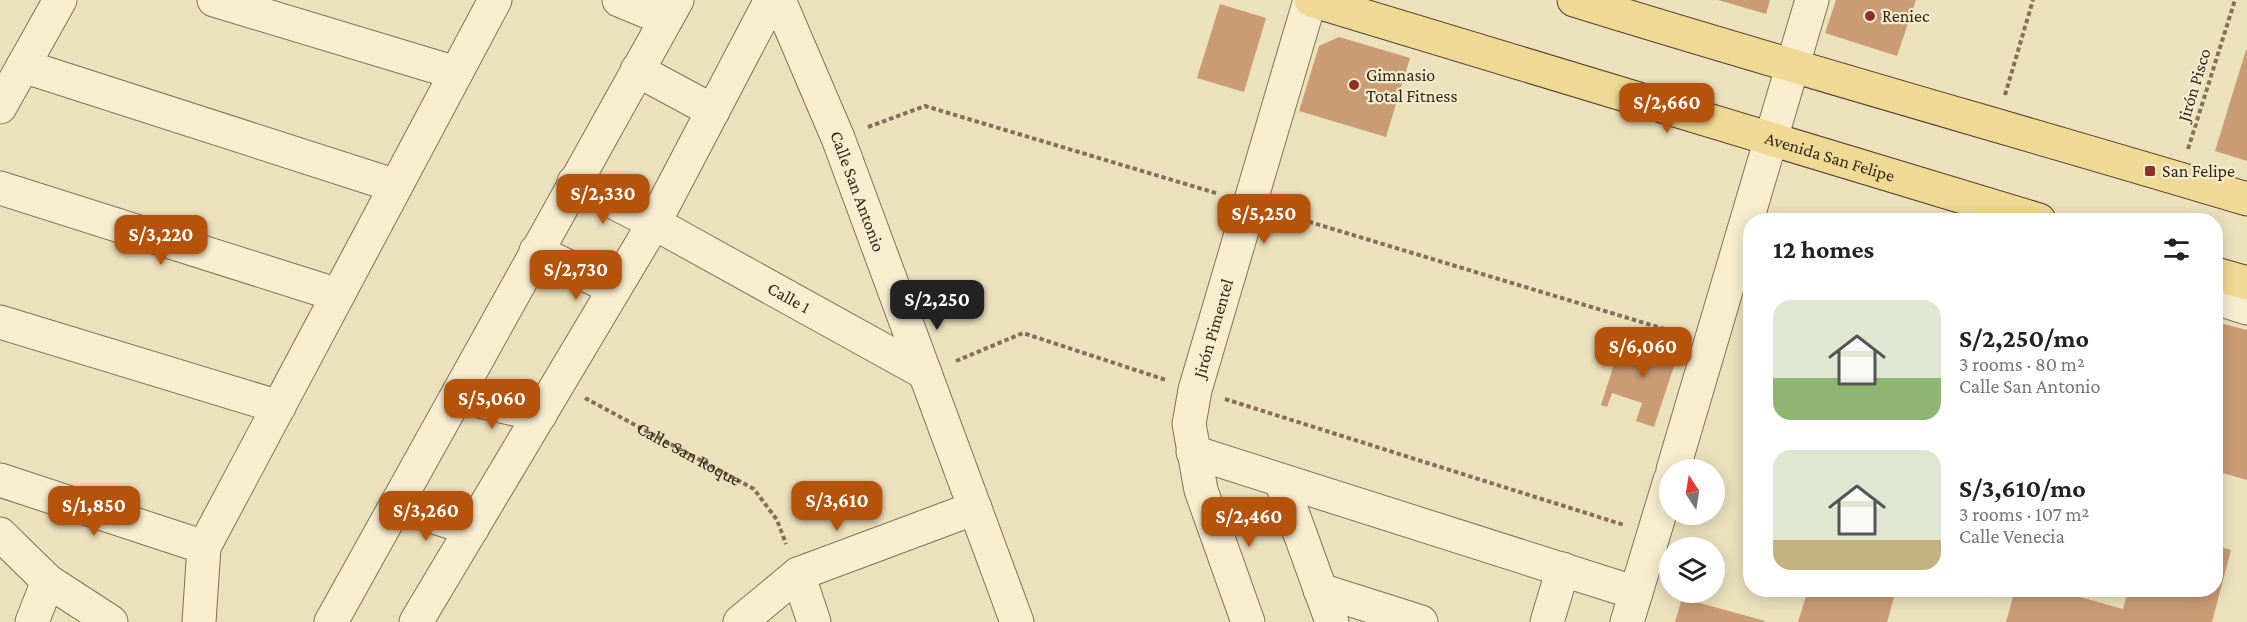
<!DOCTYPE html>
<html lang="en">
<head>
<meta charset="utf-8">
<style>
  body { margin:0; font-family:"Crimson Pro",serif; background:#f6f6f6; color:#222; height:100vh; display:flex; flex-direction:column; font-size:22px; white-space:nowrap }
  * { box-sizing:border-box; margin:0 }
  p { font-size:20px; color:#767676 }
  .icon { flex:none; width:33px; height:33px; fill:none; stroke:currentColor; stroke-width:2; stroke-linecap:round; stroke-linejoin:round }
  .map { position:relative; flex:1; overflow:hidden }
  .panel { position:absolute; left:1743px; top:213px; width:480px; height:384px; display:flex; flex-direction:column; background:#fff; border-radius:24px; box-shadow:0 3px 15px #0003 }
  .panel>* { flex:none }
  .needle { width:39px; rotate:348deg }
  .buttons { position:absolute; left:1659px; top:459px; display:grid; gap:12px }
  .buttons a { display:grid; place-items:center; width:66px; height:66px; border-radius:50%; background:#fff; box-shadow:0 3px 15px #0003; font-size:30px }
  .price { position:absolute; translate:-50% -51px; padding:0 14px; border-radius:12px; background:#b45309; color:#fff; font-size:20px; line-height:39px; filter:drop-shadow(0 2px 3px #0008) }
  .price::after { content:''; position:absolute; left:50%; top:36px; width:18px; height:14px; margin-left:-9px; background:inherit; clip-path:polygon(0 0,100% 0,50% 100%) }
  .price.on { background:#222; color:#fff }
  ul { padding:0; list-style:none }
  li { display:flex; align-items:center; gap:18px; height:150px; padding:0 30px }
  li span { display:grid; place-items:center; flex:none; width:168px; height:120px; border-radius:18px; color:#555 }
  li>.icon { margin-inline-start:auto }
  span .icon { width:72px; height:72px; fill:#fffc; stroke-width:1 }
  li b { font-size:26px }
  h2 { display:flex; justify-content:space-between; align-items:center; height:72px; padding:0 30px; font-size:26px }
  .map>svg:first-child { display:block }
  .building { fill:#ca9c74 }
  .lines { fill:none; stroke-linecap:round; stroke-linejoin:round }
  .minor-casing { stroke:#837157; stroke-width:35 }
  .major-casing { stroke:#513f2b; stroke-width:35 }
  .path { stroke:#837157; stroke-width:4; stroke-dasharray:4.5 3; stroke-linecap:butt }
  .minor { stroke:#f7eed0; stroke-width:33 }
  .major { stroke:#f0d994; stroke-width:33 }
  .poi-dot { fill:#912e29; stroke:#f4ebcc; stroke-width:2 }
  .labels { text-anchor:middle; stroke-width:4.5; stroke-linejoin:round; paint-order:stroke }
  .poi-label { font-size:18px; fill:#33281b; stroke:#f4ebcc; text-anchor:start }
  .street-label { font-size:18px; fill:#33281b; stroke:#f4ebcc }
</style>
</head>
<body>
<div class="map">
<svg width="2247" height="622" viewBox="0 0 2247 622">
  <rect width="100%" height="100%" fill="#ece1bd"/>
  <g class="building">
    <polygon points="1718,0 1770,0 1766,14"/>
    <polygon points="1836,0 1916,0 1897,56 1825,33"/>
    <polygon points="1220,4 1266,18 1244,92 1197,78"/>
    <polygon points="1339,37 1410,58 1386,137 1299,111 1319,46"/>
    <polygon points="2246,50 2247,50 2247,161 2215,151"/>
    <polygon points="2216,322 2247,330 2247,480 2216,471"/>
    <polygon points="1660,342 1680,348 1654,427 1636,421 1642,403 1612,393 1607,407 1601,405 1620,345 1640,351 1642,343 1658,348"/>
    <polygon points="2216,545 2231,550 2212,622 2006,622 2015,590 2055,590 2123,609 2128,590 2216,590"/>
    <polygon points="1808,590 1896,590 1887,622 1798,622"/>
    <polygon points="1682,598 1765,621 1764,622 1675,622"/>
  </g>
  <g class="lines">
    <g class="minor-casing">
      <g id="minor">
        <polyline points="214,0 456,73"/>
        <polyline points="619,0 665,19"/>
        <path id="s2" d="M779,0L838,138L1017,622"/>
        <polyline points="23,66 396,186"/>
        <polyline points="637,70 713,111"/>
        <polyline points="0,107 60,0"/>
        <path id="s3" d="M574,182L654,223L925,373"/>
        <polyline points="0,188 338,295"/>
        <polyline points="536,251 613,288"/>
        <polyline points="2216,298 2247,308"/>
        <polyline points="0,322 279,407"/>
        <polyline points="457,396 540,415"/>
        <polyline points="1193,452 1636,593"/>
        <polyline points="1673,470 1812,0"/>
        <polyline points="0,480 204,547"/>
        <polyline points="1281,481 1332,622"/>
        <polyline points="396,505 472,529"/>
        <polyline points="0,534 48,581 111,622"/>
        <polyline points="798,574 814,622"/>
        <polyline points="1320,590 1421,622"/>
        <polyline points="32,622 48,581"/>
        <polyline points="199,622 204,547 495,0"/>
        <polyline points="331,622 677,0"/>
        <polyline points="416,622 654,223 771,0"/>
        <polyline points="740,622 798,574 975,508"/>
        <path id="s4" d="M1248,622L1201,490L1189,424L1195,390L1310,0"/>
        <polyline points="1547,622 1563,569"/>
        <polyline points="1627,622 1670,480"/>
      </g>
    </g>
    <g class="major-casing">
      <g id="major">
        <path id="s5" d="M1311,0L2039,220"/>
        <path d="M1574,0C1797,69 2023,132 2247,199"/>
        <polyline points="2216,274 2247,283"/>
      </g>
    </g>
    <g class="path">
      <polyline points="2005,95 2033,0"/>
      <polyline points="868,127 925,106 1219,194"/>
      <polyline points="2188,149 2235,0"/>
      <polyline points="1280,213 1681,334"/>
      <polyline points="956,361 1023,333 1166,380"/>
      <path id="s1" d="M585,398L754,489L777,520L786,544"/>
      <polyline points="1225,399 1624,525"/>
    </g>
    <use href="#minor" class="minor"/>
    <use href="#major" class="major"/>
  </g>
  <g class="poi-dot">
    <circle cx="1870" cy="16" r="6"/>
    <circle cx="1354" cy="85" r="6"/>
    <rect x="2144" y="165" width="12" height="12" rx="3"/>
  </g>
  <g class="labels">
    <g class="poi-label">
      <text x="1882" y="22">Reniec</text>
      <text x="1366" y="81">Gimnasio<tspan x="1366" dy="21">Total Fitness</tspan></text>
      <text x="2162" y="177">San Felipe</text>
    </g>
    <g class="street-label">
      <text transform="translate(2194 85) rotate(-73)" y="6">Jirón Pisco</text>
      <text dy="6" stroke="none"><textPath href="#s5" startOffset="542">Avenida San Felipe</textPath></text>
      <text dy="6" stroke="none"><textPath href="#s2" startOffset="207">Calle San Antonio</textPath></text>
      <text dy="6" stroke="none"><textPath href="#s3" startOffset="244">Calle 1</textPath></text>
      <text dy="6" stroke="none"><textPath href="#s4" startOffset="306">Jirón Pimentel</textPath></text>
      <text dy="6" stroke="none"><textPath href="#s1" startOffset="118">Calle San Roque</textPath></text>
    </g>
  </g>
</svg>
<div class="buttons">
<a><svg class="needle" viewBox="-14 -14 28 28"><path d="M0-13l5 13h-10z" fill="#e53935"/><path d="M0 13l5-13h-10z" fill="#767676"/></svg></a>
<a><svg class="icon" aria-label="layers" viewBox="0 0 24 24"><path d="M12 4l9 5-9 5-9-5zM3 14l9 5 9-5"/></svg></a>
</div>
<b class="price" style="left:1667px;top:134px">S/2,660</b>
<b class="price" style="left:603px;top:225px">S/2,330</b>
<b class="price" style="left:1264px;top:245px">S/5,250</b>
<b class="price" style="left:161px;top:266px">S/3,220</b>
<b class="price" style="left:576px;top:301px">S/2,730</b>
<b class="price on" style="left:937px;top:331px">S/2,250</b>
<b class="price" style="left:1643px;top:378px">S/6,060</b>
<b class="price" style="left:492px;top:430px">S/5,060</b>
<b class="price" style="left:837px;top:532px">S/3,610</b>
<b class="price" style="left:94px;top:537px">S/1,850</b>
<b class="price" style="left:426px;top:542px">S/3,260</b>
<b class="price" style="left:1249px;top:548px">S/2,460</b>
<section class="panel">
<h2>12 homes<svg class="icon" aria-label="filters" viewBox="0 0 24 24"><path d="M4 7h16M4 17h16"/><circle cx="9" cy="7" r="2"/><circle cx="15" cy="17" r="2"/></svg></h2>
<ul>
<li><span style="background:linear-gradient(#dfe7d0 65%,#8fb573 0)"><svg class="icon" aria-label="home" viewBox="0 0 24 24"><path d="M3 11l9-7 9 7M6 9v11h12V9"/></svg></span><div><b>S/2,250/mo</b><p>3 rooms · 80 m²</p><p>Calle San Antonio</p></div></li>
<li><span style="background:linear-gradient(#dfe7d0 75%,#c2b280 0)"><svg class="icon" aria-label="home" viewBox="0 0 24 24"><path d="M3 11l9-7 9 7M6 9v11h12V9"/></svg></span><div><b>S/3,610/mo</b><p>3 rooms · 107 m²</p><p>Calle Venecia</p></div></li>
</ul>
</section>
</div>
</body>
</html>
